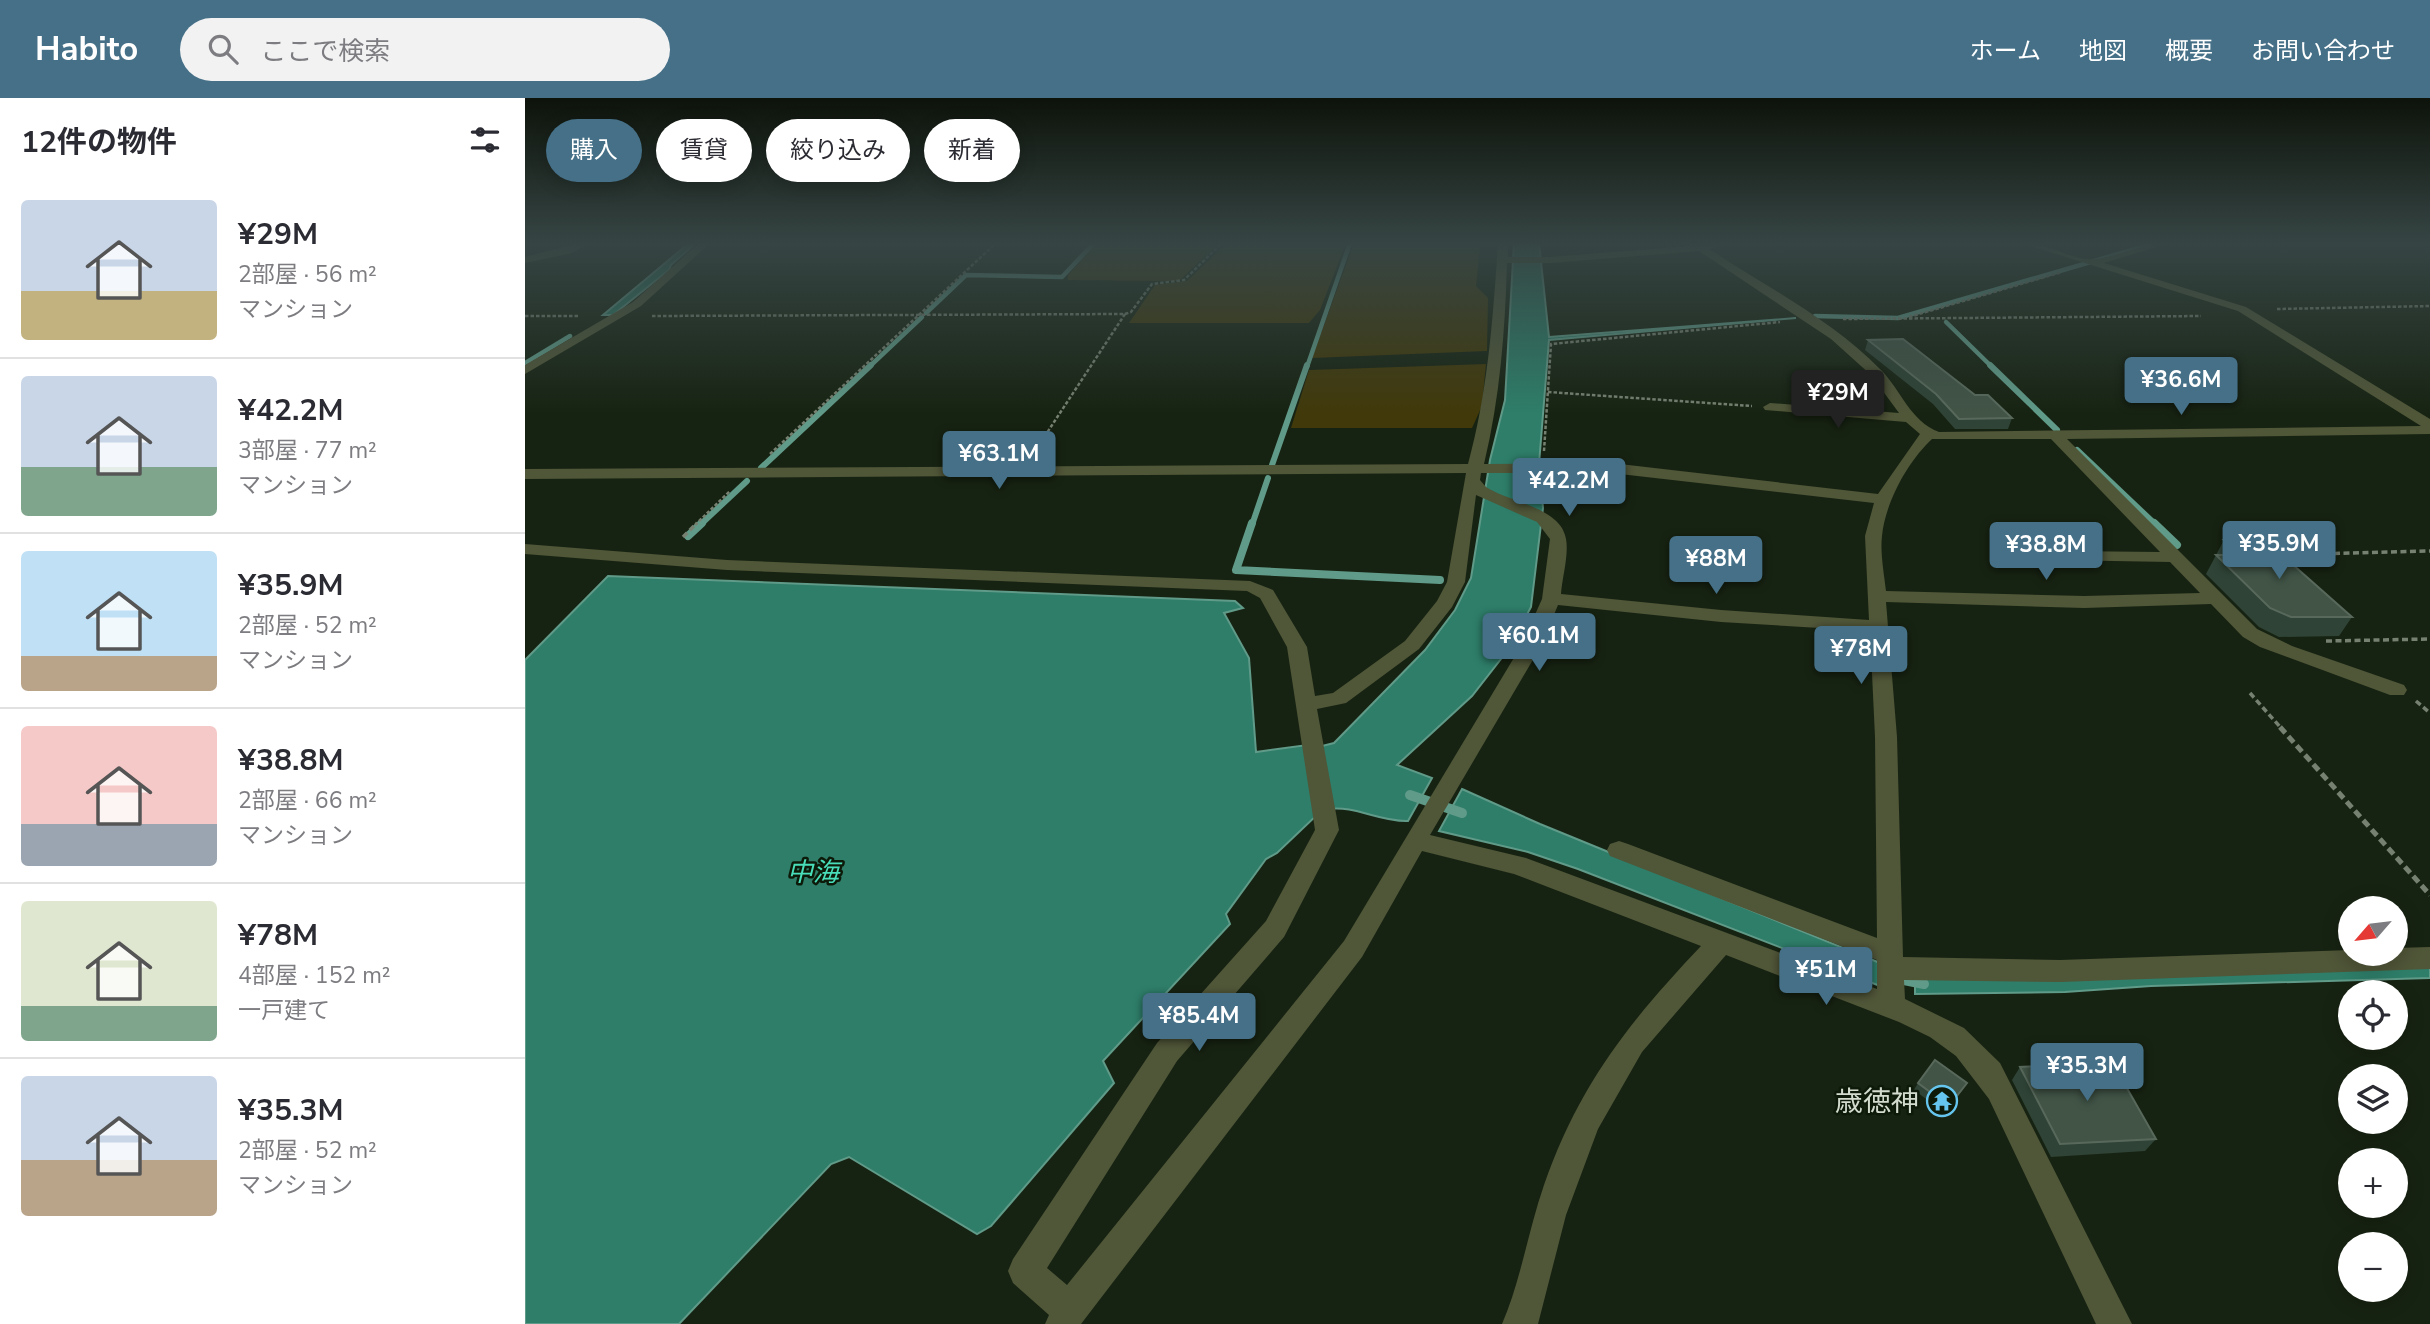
<!DOCTYPE html>
<html lang="ja">
<head>
<meta charset="utf-8">
<style>
  body { margin:0; font-family:"Nunito Sans","Noto Sans JP",sans-serif; background:#f2f2f3; color:#2b2b33; height:100vh; display:flex; flex-direction:column; font-size:26px; white-space:nowrap }
  * { box-sizing:border-box; margin:0 }
  p { font-size:23px; color:#7c7c81 }
  .icon { flex:none; width:38px; height:38px; fill:none; stroke:currentColor; stroke-width:2; stroke-linecap:round; stroke-linejoin:round }
  .map { position:relative; flex:1; overflow:hidden }
  .side { display:flex; flex-direction:column; background:#fff; width:525px }
  .side>* { flex:none }
  .hud { position:absolute; left:21px; top:21px; width:665px; height:63px; display:flex; gap:14px }
  .needle { width:46px; rotate:242deg }
  .tools { position:absolute; left:1813px; top:798px; display:grid; gap:14px }
  .tools a { display:grid; place-items:center; width:70px; height:70px; border-radius:50%; background:#fff; box-shadow:0 4px 18px #0003; font-size:35px }
  .price { position:absolute; translate:-50% -60px; padding:0 16px; border-radius:7px; background:#457087; color:#fff; font-size:23px; line-height:46px; filter:drop-shadow(0 2px 4px #0008) }
  .price::after { content:''; position:absolute; left:50%; top:42px; width:21px; height:16px; margin-left:-10px; background:inherit; clip-path:polygon(0 0,100% 0,50% 100%) }
  .price.on { background:#222; color:#fff }
  ul { padding:0; list-style:none }
  li { display:flex; align-items:center; gap:21px; height:175px; padding:0 21px }
  li+li { border-top:2px solid #e1e1e2 }
  li span { display:grid; place-items:center; flex:none; width:196px; height:140px; border-radius:7px; color:#555 }
  li>.icon { margin-inline-start:auto }
  span .icon { width:84px; height:84px; fill:#fffc; stroke-width:1 }
  li b { font-size:30px }
  h2 { display:flex; justify-content:space-between; align-items:center; height:84px; padding:0 21px; font-size:30px }
  .pill { padding:0 24px; border-radius:32px; background:#fff; box-shadow:0 4px 18px #0003; font-size:24px; line-height:63px }
  .pill.on { background:#457087; color:#fff }
  header { display:flex; align-items:center; gap:42px; box-sizing:border-box; height:98px; padding:0 35px; background:#457087; color:#fff }
  header strong { font-size:33px }
  nav { display:flex; gap:38px; margin-inline-start:auto; font-size:24px }
  .search { width:490px; height:63px; background:#f2f2f3; display:flex; align-items:center; gap:18px; box-sizing:border-box; padding:0 24px; border-radius:38px; color:#7c7c81; font-size:26px }
  main { display:flex; flex:1; min-height:0 }
  .map>svg:first-child { display:block }
  .green { fill:#41390a }
  .water { fill:#2e7e6a; stroke:#609a88; stroke-width:2 }
  .lines { fill:none; stroke-linecap:round; stroke-linejoin:round }
  .stream-far3 { stroke:#609a88; stroke-width:4.5 }
  .stream-far2 { stroke:#609a88; stroke-width:6 }
  .stream-far1 { stroke:#609a88; stroke-width:8 }
  .stream { stroke:#609a88; stroke-width:10 }
  .path-far2 { stroke:#778172; stroke-width:2.5; stroke-dasharray:3.5 2; stroke-linecap:butt }
  .path-far1 { stroke:#778172; stroke-width:3.5; stroke-dasharray:6 3.5; stroke-linecap:butt }
  .path { stroke:#778172; stroke-width:5; stroke-dasharray:8 4.5; stroke-linecap:butt }
  .minor { fill:#505638; fill-rule:evenodd }
  .wall { fill:#2f4336 }
  .building { fill:#415446; stroke:#58695c; stroke-width:2 }
  .labels { text-anchor:middle; stroke-width:5; stroke-linejoin:round; paint-order:stroke }
  .water-label { font-size:26px; font-style:italic; fill:#49deba; stroke:#0e1a09 }
  .near-poi-label { font-size:28px; fill:#d3dbcf; stroke:#0e1a09; text-anchor:end }
</style>
</head>
<body>
<header>
<strong>Habito</strong>
<div class="search"><svg class="icon" aria-label="search" viewBox="0 0 24 24"><circle cx="10" cy="10" r="6"/><path d="M15 15l6 6"/></svg>ここで検索</div>
<nav><a>ホーム</a><a>地図</a><a>概要</a><a>お問い合わせ</a></nav>
</header>
<main>
<section class="side">
<h2>12件の物件<svg class="icon" aria-label="filters" viewBox="0 0 24 24"><path d="M4 7h16M4 17h16"/><circle cx="9" cy="7" r="2"/><circle cx="15" cy="17" r="2"/></svg></h2>
<ul>
<li><span style="background:linear-gradient(#c9d6e8 65%,#c2b280 0)"><svg class="icon" aria-label="home" viewBox="0 0 24 24"><path d="M3 11l9-7 9 7M6 9v11h12V9"/></svg></span><div><b>¥29M</b><p>2部屋 · 56 m²</p><p>マンション</p></div></li>
<li><span style="background:linear-gradient(#c9d6e8 65%,#7fa58c 0)"><svg class="icon" aria-label="home" viewBox="0 0 24 24"><path d="M3 11l9-7 9 7M6 9v11h12V9"/></svg></span><div><b>¥42.2M</b><p>3部屋 · 77 m²</p><p>マンション</p></div></li>
<li><span style="background:linear-gradient(#bfe0f5 75%,#b9a48a 0)"><svg class="icon" aria-label="home" viewBox="0 0 24 24"><path d="M3 11l9-7 9 7M6 9v11h12V9"/></svg></span><div><b>¥35.9M</b><p>2部屋 · 52 m²</p><p>マンション</p></div></li>
<li><span style="background:linear-gradient(#f6c9c9 70%,#9aa5b1 0)"><svg class="icon" aria-label="home" viewBox="0 0 24 24"><path d="M3 11l9-7 9 7M6 9v11h12V9"/></svg></span><div><b>¥38.8M</b><p>2部屋 · 66 m²</p><p>マンション</p></div></li>
<li><span style="background:linear-gradient(#dfe7d0 75%,#7fa58c 0)"><svg class="icon" aria-label="home" viewBox="0 0 24 24"><path d="M3 11l9-7 9 7M6 9v11h12V9"/></svg></span><div><b>¥78M</b><p>4部屋 · 152 m²</p><p>一戸建て</p></div></li>
<li><span style="background:linear-gradient(#c9d6e8 60%,#b9a48a 0)"><svg class="icon" aria-label="home" viewBox="0 0 24 24"><path d="M3 11l9-7 9 7M6 9v11h12V9"/></svg></span><div><b>¥35.3M</b><p>2部屋 · 52 m²</p><p>マンション</p></div></li>
</ul>
</section>
<div class="map">
<svg width="1905" height="1226" viewBox="0 0 1905 1226">
  <rect width="100%" height="100%" fill="#172312"/>
  <g class="green">
    <polygon points="572,145 694,145 654,183 543,182 543,177"/>
    <polygon points="702,145 821,145 795,212 784,225 604,225 630,187 662,183"/>
    <polygon points="829,145 960,145 955,147 951,188 963,200 962,253 787,260"/>
    <polygon points="961,266 957,308 947,330 766,330 784,272"/>
  </g>
  <g class="water">
    <polygon points="164,145 171,145 146,167 144,172 88,217 78,217"/>
    <path d="M989,145H1014L1024,239L1271,220L1024,242L1014,366L1018,410L1006,509L983,552L947,598L872,667L907,680L883,723C854,724 830,707 803,711L793,649L809,645L900,552L930,512L946,480L965,362L980,302Z"/>
    <polygon points="83,478 710,503 718,510 699,515 724,560 731,654 782,647 793,716 752,755 741,761 701,816 705,826 578,963 589,985 466,1128 452,1136 324,1059 306,1066 154,1226 0,1226 0,562"/>
    <polygon points="937,691 1015,726 1355,865 1355,888 1053,771 1003,754 914,733"/>
    <polygon points="1905,866 1905,880 1626,888 1540,894 1390,896 1390,880"/>
  </g>
  <g class="lines">
    <g class="stream-far3">
      <polyline points="401,215 441,177 537,179 569,145"/>
      <polyline points="1290,218 1373,220 1631,145"/>
      <polyline points="1421,224 1467,269"/>
      <polyline points="0,265 45,238"/>
      <polyline points="344,269 397,219"/>
      <polyline points="782,269 825,145"/>
    </g>
    <g class="stream-far2">
      <polyline points="1465,267 1532,332"/>
      <polyline points="1552,352 1631,427"/>
      <polyline points="747,367 782,267"/>
      <polyline points="236,370 346,267"/>
      <polyline points="175,427 222,383"/>
      <polyline points="727,427 743,380"/>
    </g>
    <g class="stream-far1">
      <polyline points="727,425 711,472 915,482"/>
      <polyline points="1629,425 1652,447"/>
      <polyline points="163,438 177,425"/>
    </g>
    <g class="stream">
      <polyline points="885,697 937,715"/>
      <polyline points="1369,880 1399,886"/>
    </g>
    <g class="path-far2">
      <polyline points="1752,211 1905,208"/>
      <polyline points="600,216 606,214 627,186 659,182 697,145"/>
      <polyline points="0,218 55,218"/>
      <polyline points="127,218 600,216 510,353"/>
      <polyline points="1384,219 1537,174"/>
      <polyline points="1318,221 1676,218"/>
      <polyline points="1023,294 1227,308"/>
      <polyline points="1019,353 1026,246 1255,224"/>
      <polyline points="245,356 471,145"/>
      <polyline points="170,427 205,393"/>
    </g>
    <g class="path-far1">
      <polyline points="158,439 172,425"/>
      <polyline points="1752,457 1905,453"/>
      <polyline points="1801,543 1905,541"/>
      <polyline points="1725,595 1756,630"/>
      <polyline points="1891,603 1905,615"/>
    </g>
    <polyline class="path" points="1755,629 1905,797"/>
    <g class="minor">
      <polygon points="53,145 66,145 47,155 0,165 0,159"/>
      <polygon points="174,145 185,145 116,208 0,276 0,267 108,204"/>
      <path d="M973,145H983V159H1025L1165,148L1163,145H1205L1184,151C1242,189 1307,222 1356,272C1376,292 1385,323 1414,334L1896,328L1713,213L1496,145C1521,143 1548,164 1570,161C1595,158 1618,145 1644,145L1579,165L1721,209L1905,321V336L1542,341L1732,531L1767,548L1879,587L1882,592L1879,597H1865L1735,549L1718,539L1686,506L1559,510L1361,504L1372,639L1378,859L1535,862L1825,852V856H1871V850L1905,849V871L1535,884L1379,882L1380,901L1439,930L1475,965L1607,1226H1571L1464,1001L1431,958L1405,939L1374,924L1201,857L1117,954L1073,1031L1041,1117L1013,1226H977C996,1182 1003,1133 1019,1087C1054,987 1104,924 1176,848L989,776L897,753L837,859L556,1226H520L524,1217L488,1185L483,1173L488,1161L632,945L741,823L790,732L762,549L735,500L722,493L202,472L0,456V446L202,462L725,483L748,492L782,549L790,598L808,595L880,543L912,503L922,484L941,375L0,381V371L943,366C963,293 968,220 973,145ZM1174,153L1306,241L1346,277L1374,315L1245,305L1238,309L1240,312L1381,324L1395,336L1353,396L1086,365L959,366C975,299 980,234 982,165H1025ZM1407,341H1526L1635,454L1538,453L1529,458L1532,462L1645,464L1675,495L1559,498L1361,493C1359,475 1355,455 1357,438C1360,405 1383,363 1407,341ZM956,375H1086L1349,405L1340,438L1344,522L1196,512L1036,496C1037,480 1044,457 1041,441C1036,409 983,404 961,389L955,382ZM951,397L1012,424L1025,441L1017,501L996,548L819,843L542,1187L522,1170L652,963L759,839L814,732L792,611L821,605L894,551L927,509L940,484ZM1033,507L1196,524L1345,533L1350,639L1352,840L1103,746L1094,743L1085,746L1082,752L1085,758L1352,862V891L1001,760L905,737L1016,548Z"/>
    </g>
  </g>
  <g class="wall">
    <polygon points="1343,242 1487,320 1483,331 1430,331 1408,306 1340,252"/>
    <polygon points="1699,442 1827,519 1814,538 1754,539 1734,529 1681,476"/>
    <polygon points="1495,969 1631,1041 1620,1053 1526,1059 1487,982"/>
    <polygon points="1393,985 1442,985 1420,1015 1389,992"/>
  </g>
  <g class="building">
    <polygon points="1378,241 1450,297 1463,297 1487,320 1434,321 1411,296 1343,242"/>
    <polygon points="1699,442 1740,442 1827,519 1766,519 1745,510 1691,457 1715,457"/>
    <polygon points="1410,962 1442,985 1424,1008 1393,985"/>
    <polygon points="1587,964 1631,1041 1535,1046 1495,969"/>
  </g>
  <linearGradient id="sky" x2="0" y2="1"><stop stop-color="#0d130a"/><stop offset="0.46" stop-color="#364544"/><stop offset="1" stop-color="#364544" stop-opacity="0"/></linearGradient>
  <rect width="1905" height="316" fill="url(#sky)"/>
  <defs>
    <g id="temple-ring" transform="scale(1.575)"><circle r="9.5" fill="#0e1a09" stroke="#65c5ee" stroke-width="1.5"/><path d="M0-6L5-2H3V0L6.5 2.5H4V6H1.5V3h-3V6H-4V2.5H-6.5L-3 0V-2H-5Z" fill="#65c5ee"/></g>
  </defs>
  <g fill-rule="evenodd">
    <use href="#temple-ring" x="1417" y="1003"/>
  </g>
  <g class="labels">
    <g class="water-label">
      <text x="288" y="783">中海</text>
    </g>
    <g class="near-poi-label">
      <text x="1394" y="1013">歳徳神</text>
    </g>
  </g>
</svg>
<div class="tools">
<a><svg class="needle" viewBox="-14 -14 28 28"><path d="M0-13l5 13h-10z" fill="#e53935"/><path d="M0 13l5-13h-10z" fill="#7c7c81"/></svg></a>
<a><svg class="icon" aria-label="locate" viewBox="0 0 24 24"><circle cx="12" cy="12" r="6"/><path d="M12 2v4M12 18v4M2 12h4M18 12h4"/></svg></a>
<a><svg class="icon" aria-label="layers" viewBox="0 0 24 24"><path d="M12 4l9 5-9 5-9-5zM3 14l9 5 9-5"/></svg></a>
<a>+</a>
<a>−</a>
</div>
<b class="price" style="left:1656px;top:319px">¥36.6M</b>
<b class="price on" style="left:1313px;top:332px">¥29M</b>
<b class="price" style="left:474px;top:393px">¥63.1M</b>
<b class="price" style="left:1044px;top:420px">¥42.2M</b>
<b class="price" style="left:1754px;top:483px">¥35.9M</b>
<b class="price" style="left:1521px;top:484px">¥38.8M</b>
<b class="price" style="left:1191px;top:498px">¥88M</b>
<b class="price" style="left:1014px;top:575px">¥60.1M</b>
<b class="price" style="left:1336px;top:588px">¥78M</b>
<b class="price" style="left:1301px;top:909px">¥51M</b>
<b class="price" style="left:674px;top:955px">¥85.4M</b>
<b class="price" style="left:1562px;top:1005px">¥35.3M</b>
<div class="hud">
<a class="pill on">購入</a>
<a class="pill">賃貸</a>
<a class="pill">絞り込み</a>
<a class="pill">新着</a>
</div>
</div>
</main>
</body>
</html>
